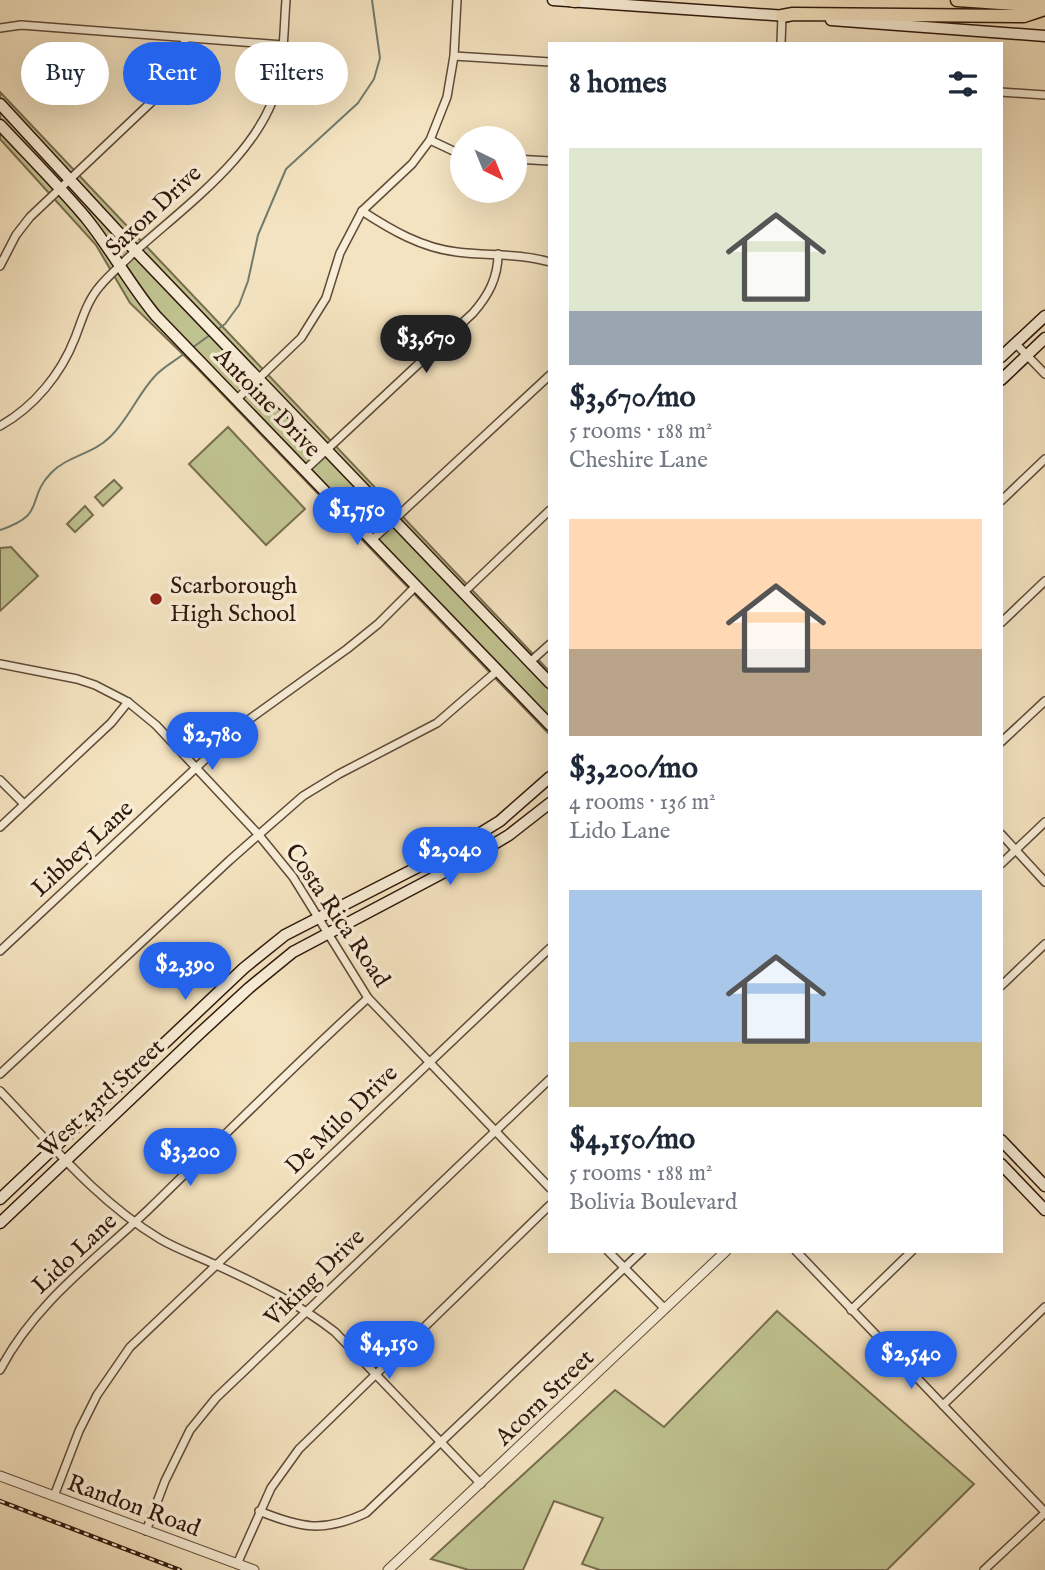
<!DOCTYPE html>
<html lang="en">
<head>
<meta charset="utf-8">
<style>
  body { margin:0; font-family:"IM FELL English",serif; background:#f6f6f7; color:#1f2937; height:100vh; display:flex; flex-direction:column; font-size:26px; white-space:nowrap }
  * { box-sizing:border-box; margin:0 }
  p { font-size:23px; color:#747a83 }
  .icon { flex:none; width:38px; height:38px; fill:none; stroke:currentColor; stroke-width:2; stroke-linecap:round; stroke-linejoin:round }
  .map { position:relative; flex:1; overflow:hidden }
  .drawer { position:absolute; left:548px; top:42px; width:455px; height:1211px; display:flex; flex-direction:column; background:#fff; border-radius:0px; box-shadow:0 7px 28px #0002 }
  .drawer>* { flex:none }
  .hud { position:absolute; left:21px; top:42px; width:422px; height:63px; display:flex; gap:14px }
  .needle { width:46px; rotate:137deg }
  .fabs { position:absolute; left:450px; top:126px; display:grid; gap:14px }
  .fabs a { display:grid; place-items:center; width:77px; height:77px; border-radius:50%; background:#fff; box-shadow:0 7px 28px #0002; font-size:35px }
  .price { position:absolute; translate:-50% -60px; padding:0 16px; border-radius:24px; background:#2563eb; color:#fff; font-size:23px; line-height:46px; filter:drop-shadow(0 2px 4px #0008) }
  .price::after { content:''; position:absolute; left:50%; top:42px; width:21px; height:16px; margin-left:-10px; background:inherit; clip-path:polygon(0 0,100% 0,50% 100%) }
  .price.current { background:#222; color:#fff }
  ul { padding:0; list-style:none }
  li { display:grid; align-content:center; gap:14px; height:371px; padding:0 21px }
  li span { display:grid; place-items:center; height:217px; border-radius:0px; color:#555 }
  li>.icon { margin-inline-start:auto }
  span .icon { width:126px; height:126px; fill:#fffc; stroke-width:1 }
  li b { font-size:30px }
  h2 { display:flex; justify-content:space-between; align-items:center; height:84px; padding:0 21px; font-size:30px }
  .chip { padding:0 24px; border-radius:32px; background:#fff; box-shadow:0 7px 28px #0002; font-size:24px; line-height:63px }
  .chip.current { background:#2563eb; color:#fff }
  .map>svg:first-child { display:block }
  .green { fill:#bfc390; stroke:#776d4e; stroke-width:2 }
  .lines { fill:none; stroke-linecap:round; stroke-linejoin:round }
  .stream { stroke:#707b6d; stroke-width:2 }
  .minor-casing { stroke:#604a38; stroke-width:10 }
  .tertiary-casing { stroke:#604a38; stroke-width:11 }
  .secondary-casing { stroke:#2f170b; stroke-width:13 }
  .motorway-casing { stroke:#2f170b; stroke-width:15 }
  .minor { stroke:#f8edd6; stroke-width:7 }
  .tertiary { stroke:#f8edd6; stroke-width:9 }
  .secondary { stroke:#f8edd6; stroke-width:10 }
  .motorway { stroke:#f4e3c0; stroke-width:12 }
  .rail-casing { stroke:#2f170b; stroke-width:4.5 }
  .rail { stroke:#f8edd6; stroke-width:2; stroke-dasharray:5; stroke-linecap:butt }
  .poi-dot { fill:#8f2418; stroke:#f8edd6; stroke-width:2.5 }
  .labels { text-anchor:middle; stroke-width:7; stroke-linejoin:round; paint-order:stroke }
  .street-label { font-size:24px; fill:#2f170b; stroke:#f8edd6 }
  .poi-label { font-size:24px; fill:#2f170b; stroke:#f8edd6; text-anchor:start }
</style>
</head>
<body>
<div class="map">
<svg width="1045" height="1570" viewBox="0 0 1045 1570">
  <rect width="100%" height="100%" fill="#f4e3c0"/>
  <filter id="stains"><feTurbulence type="fractalNoise" baseFrequency=".00286" numOctaves="4"/><feColorMatrix values="0 0 0 0 .2 0 0 0 0 .09 0 0 0 0 .02 0 0 0 .5 -.17"/></filter>
  <radialGradient id="worn" r=".72"><stop offset=".6" stop-color="#630" stop-opacity="0"/><stop offset="1" stop-color="#630" stop-opacity=".3"/></radialGradient>
  <g class="green">
    <polygon points="0,92 549,671 549,734 196,367 130,303 96,245 0,139"/>
    <polygon points="228,427 305,509 266,545 189,464"/>
    <polygon points="114,480 122,488 103,506 95,497"/>
    <polygon points="85,506 93,515 75,532 67,524"/>
    <polygon points="11,547 38,576 0,611 0,548"/>
    <polygon points="777,1311 974,1484 887,1570 600,1570 582,1564 603,1518 554,1501 523,1570 469,1570 431,1559 615,1390 664,1427"/>
  </g>
  <g class="lines">
    <g class="stream">
      <polyline points="218,329 225,324 239,305 248,281 258,235 286,169 358,103 374,79 380,58 372,0"/>
      <polyline points="192,348 210,335"/>
      <path d="M0,530C48,514 25,500 51,473C67,456 93,454 110,437C128,420 138,394 155,376C163,367 175,361 185,353"/>
    </g>
    <g class="minor-casing">
      <g id="minor">
        <polyline points="0,28 21,25 283,45"/>
        <polyline points="781,44 782,16"/>
        <polyline points="454,56 550,62"/>
        <polyline points="1001,92 1045,95"/>
        <polyline points="430,140 462,155"/>
        <polyline points="514,159 550,161"/>
        <path d="M362,211C391,230 422,248 457,252C488,256 519,253 550,262"/>
        <path d="M0,266L16,235L30,217L162,92C177,75 182,61 185,39"/>
        <polyline points="1016,344 1045,374"/>
        <polyline points="237,399 301,338 326,298 340,253 362,211 412,164 430,140 447,97 454,56 457,0"/>
        <path d="M0,426C34,407 61,374 75,338C82,320 87,301 100,286C109,275 120,266 130,256C182,208 263,153 279,80C284,54 284,26 286,0"/>
        <path d="M305,470L473,313C488,296 498,278 498,254"/>
        <polyline points="1001,501 1045,459"/>
        <polyline points="372,540 550,375"/>
        <polyline points="463,593 550,510"/>
        <polyline points="1001,623 1045,581"/>
        <polyline points="530,662 550,644"/>
        <polyline points="0,664 77,679 95,685 128,702 156,725 258,834 293,877 368,998 550,1188"/>
        <polyline points="1001,742 1045,701"/>
        <polyline points="0,780 24,804"/>
        <polyline points="0,827 111,723 128,702"/>
        <polyline points="1001,834 1045,882"/>
        <polyline points="1001,864 1045,822"/>
        <polyline points="0,951 244,723 347,649 378,624 416,586"/>
        <polyline points="1001,986 1045,944"/>
        <polyline points="0,1074 230,860 303,796 339,774 437,723 497,671"/>
        <path d="M0,1091C51,1144 97,1201 160,1239C177,1249 197,1256 214,1264C256,1283 298,1303 335,1332L481,1484"/>
        <polyline points="608,1251 665,1309"/>
        <polyline points="796,1251 1045,1512"/>
        <polyline points="851,1310 912,1251"/>
        <path d="M0,1370C34,1304 95,1260 148,1210C221,1139 293,1066 368,998"/>
        <polyline points="943,1405 1045,1307"/>
        <polyline points="54,1496 79,1431 97,1395 130,1347 550,948"/>
        <path d="M259,1511C301,1528 323,1533 366,1513L642,1251"/>
        <polyline points="146,1531 165,1481 190,1430 216,1398 550,1079"/>
        <polyline points="237,1564 271,1488 299,1449 550,1205"/>
        <polyline points="984,1570 1045,1513"/>
      </g>
    </g>
    <g class="tertiary-casing">
      <g id="tertiary">
        <polyline points="0,1476 254,1570"/>
        <polyline points="388,1570 726,1251"/>
      </g>
    </g>
    <g class="secondary-casing">
      <g id="secondary">
        <polyline points="553,0 787,16"/>
        <polyline points="831,20 1045,36"/>
        <polyline points="0,104 131,246 550,683"/>
        <path d="M0,125C29,156 59,186 86,218C111,249 130,285 156,316L550,725"/>
        <polyline points="1001,357 1045,316"/>
        <polyline points="1001,380 1045,338"/>
        <polyline points="1001,1140 1045,1186"/>
        <polyline points="1001,1164 1045,1210"/>
        <polyline points="0,1199 244,968 285,935 461,845 500,821 550,777"/>
        <polyline points="0,1223 198,1035 249,988 293,952 469,859 509,835 550,803"/>
      </g>
    </g>
    <g class="motorway-casing">
      <g id="motorway">
        <polyline points="570,0 575,1"/>
        <polyline points="957,0 1044,6"/>
        <polyline points="782,16 793,14 1024,16 1045,9"/>
      </g>
    </g>
    <use href="#minor" class="minor"/>
    <use href="#tertiary" class="tertiary"/>
    <use href="#secondary" class="secondary"/>
    <use href="#motorway" class="motorway"/>
    <g class="rail-casing">
      <polyline id="rail" points="0,1501 180,1570"/>
    </g>
    <use href="#rail" class="rail"/>
  </g>
  <circle class="poi-dot" cx="156" cy="599" r="7"/>
  <g class="labels">
    <g class="street-label">
      <text transform="translate(153 210) rotate(-43)" y="8">Saxon Drive</text>
      <text transform="translate(268 402) rotate(46)" y="8">Antoine Drive</text>
      <text transform="translate(82 848) rotate(-43)" y="8">Libbey Lane</text>
      <text transform="translate(338 915) rotate(56)" y="8">Costa Rica Road</text>
      <text transform="translate(101 1098) rotate(-43)" y="8">West 43rd Street</text>
      <text transform="translate(341 1119) rotate(-44)" y="8">De Milo Drive</text>
      <text transform="translate(74 1253) rotate(-43)" y="8">Lido Lane</text>
      <text transform="translate(314 1277) rotate(-44)" y="8">Viking Drive</text>
      <text transform="translate(544 1397) rotate(-44)" y="8">Acorn Street</text>
      <text transform="translate(134 1505) rotate(20)" y="8">Randon Road</text>
    </g>
    <g class="poi-label">
      <text x="170" y="593">Scarborough<tspan x="170" dy="28">High School</tspan></text>
    </g>
  </g>
  <rect width="100%" height="100%" filter="url(#stains)"/>
  <rect width="100%" height="100%" fill="url(#worn)"/>
</svg>
<div class="fabs">
<a><svg class="needle" viewBox="-14 -14 28 28"><path d="M0-13l5 13h-10z" fill="#e53935"/><path d="M0 13l5-13h-10z" fill="#747a83"/></svg></a>
</div>
<b class="price current" style="left:426px;top:375px">$3,670</b>
<b class="price" style="left:357px;top:547px">$1,750</b>
<b class="price" style="left:212px;top:772px">$2,780</b>
<b class="price" style="left:450px;top:887px">$2,040</b>
<b class="price" style="left:185px;top:1002px">$2,390</b>
<b class="price" style="left:190px;top:1188px">$3,200</b>
<b class="price" style="left:389px;top:1381px">$4,150</b>
<b class="price" style="left:911px;top:1391px">$2,540</b>
<div class="hud">
<a class="chip">Buy</a>
<a class="chip current">Rent</a>
<a class="chip">Filters</a>
</div>
<section class="drawer">
<h2>8 homes<svg class="icon" aria-label="filters" viewBox="0 0 24 24"><path d="M4 7h16M4 17h16"/><circle cx="9" cy="7" r="2"/><circle cx="15" cy="17" r="2"/></svg></h2>
<ul>
<li><span style="background:linear-gradient(#dfe7d0 75%,#9aa5b1 0)"><svg class="icon" aria-label="home" viewBox="0 0 24 24"><path d="M3 11l9-7 9 7M6 9v11h12V9"/></svg></span><div><b>$3,670/mo</b><p>5 rooms · 188 m²</p><p>Cheshire Lane</p></div></li>
<li><span style="background:linear-gradient(#ffd9b3 60%,#b9a48a 0)"><svg class="icon" aria-label="home" viewBox="0 0 24 24"><path d="M3 11l9-7 9 7M6 9v11h12V9"/></svg></span><div><b>$3,200/mo</b><p>4 rooms · 136 m²</p><p>Lido Lane</p></div></li>
<li><span style="background:linear-gradient(#a9c7e8 70%,#c2b280 0)"><svg class="icon" aria-label="home" viewBox="0 0 24 24"><path d="M3 11l9-7 9 7M6 9v11h12V9"/></svg></span><div><b>$4,150/mo</b><p>5 rooms · 188 m²</p><p>Bolivia Boulevard</p></div></li>
</ul>
</section>
</div>
</body>
</html>
